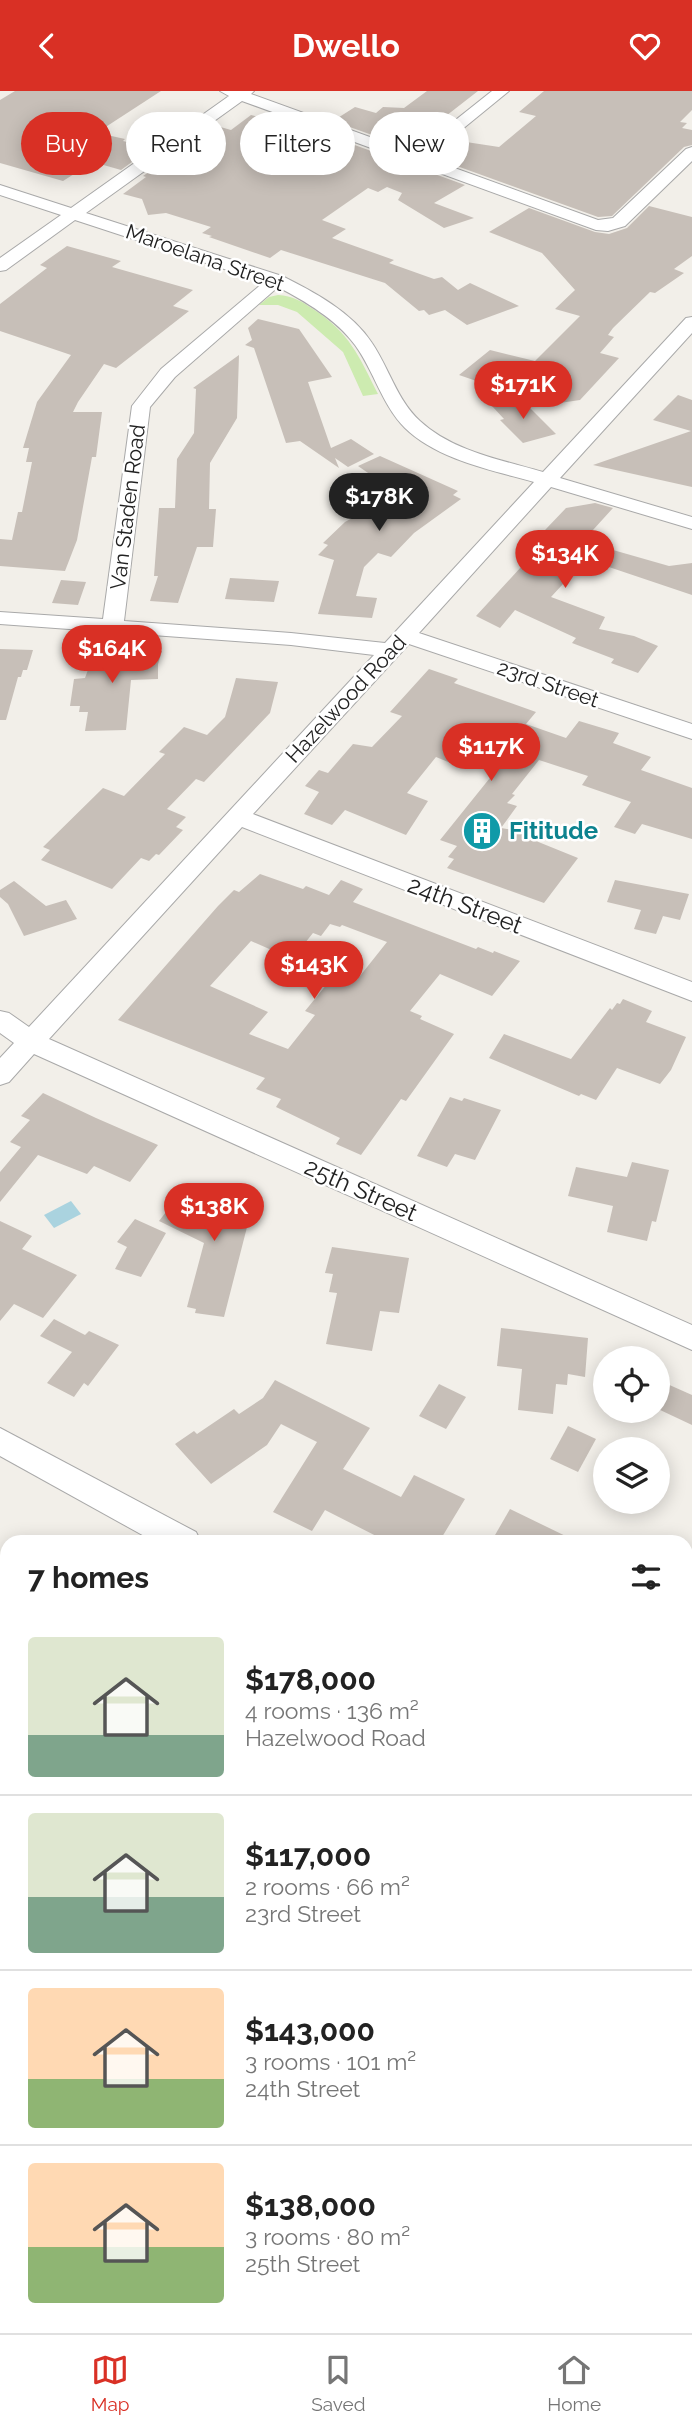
<!DOCTYPE html>
<html lang="en">
<head>
<meta charset="utf-8">
<style>
  body { margin:0; font-family:Raleway,sans-serif; background:#f6f6f6; color:#222; height:100vh; display:flex; flex-direction:column; font-size:26px; white-space:nowrap }
  * { box-sizing:border-box; margin:0 }
  p { font-size:23px; color:#767676 }
  .icon { flex:none; width:38px; height:38px; fill:none; stroke:currentColor; stroke-width:2; stroke-linecap:round; stroke-linejoin:round }
  .map { position:relative; flex:1; overflow:hidden }
  .panel { position:absolute; left:0px; top:1444px; width:693px; height:800px; display:flex; flex-direction:column; background:#fff; border-radius:21px 21px 0 0; box-shadow:0 4px 18px #0003 }
  .panel>* { flex:none }
  .hud { position:absolute; left:21px; top:21px; width:651px; height:63px; display:flex; gap:14px }
  .buttons { position:absolute; left:593px; top:1255px; display:grid; gap:14px }
  .buttons a { display:grid; place-items:center; width:77px; height:77px; border-radius:50%; background:#fff; box-shadow:0 4px 18px #0003; font-size:35px }
  .price { position:absolute; translate:-50% -60px; padding:0 16px; border-radius:24px; background:#d93025; color:#fff; font-size:23px; line-height:46px; filter:drop-shadow(0 2px 4px #0008) }
  .price::after { content:''; position:absolute; left:50%; top:42px; width:21px; height:16px; margin-left:-10px; background:inherit; clip-path:polygon(0 0,100% 0,50% 100%) }
  .price.current { background:#222; color:#fff }
  ul { padding:0; list-style:none }
  li { display:flex; align-items:center; gap:21px; height:175px; padding:0 28px }
  li+li { border-top:2px solid #e0e0e0 }
  li span { display:grid; place-items:center; flex:none; width:196px; height:140px; border-radius:7px; color:#555 }
  li>.icon { margin-inline-start:auto }
  span .icon { width:84px; height:84px; fill:#fffc; stroke-width:1 }
  li b { font-size:30px }
  h2 { display:flex; justify-content:space-between; align-items:center; height:84px; padding:0 28px; font-size:30px }
  .pill { padding:0 24px; border-radius:32px; background:#fff; box-shadow:0 4px 18px #0003; font-size:24px; line-height:63px }
  .pill.current { background:#d93025; color:#fff }
  header { display:flex; justify-content:space-between; align-items:center; height:91px; padding:0 28px; background:#d93025; color:#fff; font-size:32px; font-weight:700 }
  .dock { display:flex; justify-content:space-around; align-items:center; height:98px; border-top:2px solid #e0e0e0; background:#fff; font-size:19px; color:#767676 }
  .dock a { display:grid; justify-items:center; gap:4px }
  .dock .current { color:#d93025 }
  .map>svg:first-child { display:block }
  .grass { fill:#cdebb0 }
  .water { fill:#aad3df }
  .building { fill:#c7bfb8; fill-rule:evenodd }
  .lines { fill:none; stroke-linecap:round; stroke-linejoin:round }
  .service-casing { stroke:#a9a9a9; stroke-width:2 }
  .minor-casing { stroke:#a9a9a9; stroke-width:2 }
  .service { fill:#fff; fill-rule:evenodd }
  .minor { fill:#fff; fill-rule:evenodd }
  .labels { text-anchor:middle; stroke-width:5; stroke-linejoin:round; paint-order:stroke }
  .far-street-label { font-size:21px; fill:#222; stroke:#fff }
  .culture-label { font-size:24px; font-weight:bold; fill:#0d838f; stroke:#fff; text-anchor:start }
  .street-label { font-size:24px; fill:#222; stroke:#fff }
</style>
</head>
<body>
<header><svg class="icon" aria-label="back" viewBox="0 0 24 24"><path d="M15 5l-7 7 7 7"/></svg>Dwello<svg class="icon" aria-label="heart" viewBox="0 0 24 24"><path d="M12 20l-8-8c-3-5 5-10 8-4 3-6 11-1 8 4z"/></svg></header>
<div class="map">
<svg width="692" height="2242" viewBox="0 0 692 2242">
  <rect width="100%" height="100%" fill="#f2efe9"/>
  <g class="grass">
    <path d="M278,204C293,205 301,210 313,218C349,241 359,265 378,303L363,305L343,261L297,221L278,214H259L269,206Z"/>
    <polygon points="0,1910 7,1914 7,2236 203,2237 198,2242 0,2242"/>
    <polygon points="263,2236 534,2236 542,2242 257,2242"/>
  </g>
  <polygon class="water" points="71,1110 81,1123 54,1137 44,1124"/>
  <g class="building">
    <polygon points="15,0 161,0 101,39 110,42 107,44 125,48 123,50 151,57 121,79 93,71 63,90 0,72 0,9"/>
    <polygon points="427,0 478,0 424,42 432,44 414,59 333,30 355,16 376,22 383,16 404,17"/>
    <polygon points="544,0 692,0 692,19 680,31 687,32 682,37 692,39 692,54 684,56 612,125 598,126 432,66 453,49 499,56 536,25 519,21"/>
    <polygon points="251,24 316,40 465,94 434,112 474,127 444,137 398,109 402,102 387,96 378,101 368,97 322,129 346,138 332,147 394,169 389,172 434,188 442,186 458,199 470,192 519,215 467,234 445,219 429,224 424,219 419,220 385,192 281,159 270,167 209,146 212,145 202,142 211,136 166,122 148,124 142,108 123,103 146,86 143,85 217,35 231,39"/>
    <polygon points="649,115 692,126 692,165 674,178 684,182 655,202 650,201 613,237 608,244 614,246 600,262 619,267 580,309 546,314 459,284 490,259 535,270 580,225 555,218 575,199 542,162 489,141 529,117 595,141 609,143 627,137"/>
    <polygon points="67,155 121,170 112,176 193,199 173,215 189,220 116,277 104,273 78,311 73,321 102,321 96,366 92,366 77,449 65,480 0,475 0,448 12,449 18,421 22,421 32,371 26,371 29,357 23,357 37,311 71,264 0,240 0,213 47,177 40,174"/>
    <polygon points="258,228 299,238 332,286 308,291 331,357 351,348 374,363 348,376 335,367 339,377 300,350 286,352 254,257 245,254 252,249 248,237"/>
    <polygon points="239,264 237,327 210,372 209,418 216,418 213,456 197,456 178,512 150,510 158,485 154,485 159,417 175,417 177,368 194,342 196,298 193,297"/>
    <polygon points="678,304 692,309 692,396 593,374 691,340 653,329"/>
    <polygon points="521,308 556,343 523,352 500,329 504,328 492,315"/>
    <polygon points="380,365 458,400 453,404 461,408 414,442 391,466 378,462 364,476 356,505 377,507 372,527 318,523 334,469 318,464 328,454 323,452 345,431 397,402 358,375"/>
    <polygon points="595,412 613,417 583,450 598,455 551,506 605,526 599,538 634,545 658,555 638,582 611,572 614,568 572,552 576,547 515,519 500,537 476,525 532,464 532,461 526,459 566,417"/>
    <polygon points="599,455 669,475 692,472 692,504 594,471"/>
    <polygon points="230,487 279,490 274,511 225,508"/>
    <polygon points="61,489 86,491 78,514 52,512"/>
    <polygon points="100,555 162,560 158,573 158,588 131,589 126,639 85,640 88,621 79,621 80,615 70,615 74,588 85,587 94,562 98,562"/>
    <polygon points="0,558 33,559 27,579 23,579 21,586 18,586 6,629 0,629"/>
    <polygon points="429,578 458,588 454,592 536,621 526,633 566,647 579,630 619,642 613,652 651,666 641,679 692,697 692,748 642,733 635,743 614,736 631,711 582,694 588,685 539,669 512,703 515,704 507,712 517,715 501,737 538,743 536,750 578,767 544,812 447,777 454,768 448,766 457,755 440,749 518,652 476,638 453,673 436,666 407,702 428,710 406,744 345,719 332,734 304,723 319,701 305,695 319,679 328,682 353,653 372,656 402,625 390,621"/>
    <polygon points="236,587 278,591 270,622 204,691 196,688 167,718 186,726 176,736 183,739 159,764 156,763 149,770 141,767 112,798 41,769 50,759 43,756 103,697 124,705 165,663 159,661 184,636 207,644 225,626"/>
    <path d="M260,783L303,798L306,795L329,804L341,789L363,798L353,811L476,858L478,856L493,862L494,860L520,870L492,905L440,883L410,920L422,925L420,928L454,943L406,1010L401,1008L361,1064L336,1053L340,1047L276,1016L281,1008L256,998L265,987L118,929L218,815L234,799L239,801ZM330,833L340,836L342,834L387,851L356,890L336,882L305,920L315,924L288,958L249,943L268,921L210,895L251,850L292,868L313,842L321,845Z"/>
    <polygon points="615,789 689,803 680,829 663,825 656,843 634,838 641,819 607,811"/>
    <polygon points="14,790 46,815 66,809 77,828 24,845 8,813 0,806 0,799"/>
    <polygon points="623,908 652,920 646,931 686,946 671,979 660,993 617,977 596,1009 581,1003 579,1005 489,967 504,943 571,968 610,917 612,919 617,912 620,913"/>
    <polygon points="43,1002 96,1027 158,1054 130,1091 94,1075 87,1083 38,1064 0,1111 0,1081 21,1056 10,1051 30,1029 21,1025"/>
    <polygon points="450,1006 462,1010 464,1007 501,1019 475,1069 455,1063 447,1076 417,1065"/>
    <polygon points="632,1071 669,1079 656,1131 652,1130 647,1150 607,1141 613,1115 568,1105 576,1076 627,1086"/>
    <polygon points="211,1095 256,1101 224,1226 195,1222 196,1218 187,1216 204,1152 159,1130 180,1103 205,1115"/>
    <polygon points="135,1128 166,1142 141,1186 115,1178 127,1156 117,1151"/>
    <polygon points="0,1130 32,1145 22,1158 77,1184 43,1227 14,1213 0,1230"/>
    <polygon points="332,1156 409,1167 399,1222 380,1220 372,1260 326,1253 337,1202 329,1201 333,1183 325,1182"/>
    <polygon points="54,1228 85,1244 89,1240 119,1254 88,1295 84,1292 74,1306 47,1292 72,1261 40,1245"/>
    <polygon points="501,1237 588,1247 585,1286 568,1283 567,1294 556,1293 553,1323 518,1319 522,1278 497,1275"/>
    <polygon points="275,1289 370,1337 343,1378 401,1406 414,1384 465,1408 439,1451 388,1451 325,1419 312,1440 273,1421 317,1351 281,1333 267,1354 211,1393 175,1353 194,1340 197,1343 234,1318 239,1323 263,1307"/>
    <polygon points="665,1292 692,1304 692,1334 658,1318 658,1304"/>
    <polygon points="439,1293 466,1306 446,1338 419,1325"/>
    <polygon points="568,1335 596,1348 578,1381 550,1368"/>
    <polygon points="510,1418 578,1451 491,1451"/>
  </g>
  <g class="lines">
    <g class="service-casing">
      <g id="service">
        <polygon points="0,1617 7,1620 7,1636 0,1633"/>
        <polygon points="7,1793 7,1817 0,1821 0,1797"/>
      </g>
    </g>
    <g class="minor-casing">
      <g id="minor">
        <path d="M220,0H254L251,3L414,62L492,0H509L427,67L598,129L613,127L686,58L692,56V70L625,135L608,140L596,139L242,10L86,122L282,185C314,201 352,221 372,252C389,277 397,309 420,330C452,360 502,369 543,381L686,227L692,226V242L560,387L692,426V438L551,396L419,542L692,633V648L409,553L253,723L692,891V910L242,736L49,948L692,1234V1259L34,963L9,991L0,994V967L14,952L0,942V920L9,922L29,936L374,564L291,554L0,533V521L103,528L132,315L161,278L264,191L75,129L6,179L0,180V167L61,124L0,104V94L71,117L229,5ZM278,196C305,210 337,229 355,254C374,280 382,314 405,337C438,369 492,379 534,391L385,552L291,542L124,530L150,316L175,286Z"/>
        <polygon points="0,1337 196,1441 201,1451 155,1451 0,1365"/>
        <polygon points="686,1695 692,1697 692,1759 686,1757"/>
        <polygon points="692,2137 692,2190 686,2192 686,2140"/>
        <polygon points="640,2236 681,2236 679,2242 639,2242"/>
      </g>
    </g>
    <use href="#service" class="service"/>
    <use href="#minor" class="minor"/>
  </g>
  <defs>
    <g id="building-disc" transform="scale(2.0125)"><circle r="9.5" fill="#0f9aa8" stroke="#fff"/><path d="M-4-6H4V6H1V3H-1V6H-4ZM-2.5-4.3h1.7v1.8h-1.7ZM.8-4.3h1.7v1.8H.8ZM-2.5-1h1.7V.8h-1.7ZM.8-1h1.7V.8H.8Z" fill="#fff"/></g>
  </defs>
  <g fill-rule="evenodd">
    <use href="#building-disc" x="482" y="740"/>
  </g>
  <g class="labels">
    <g class="far-street-label">
      <text transform="translate(205 167) rotate(19)" y="7">Maroelana Street</text>
      <text transform="translate(128 416) rotate(-83)" y="7">Van Staden Road</text>
      <text transform="translate(548 593) rotate(19)" y="7">23rd Street</text>
      <text transform="translate(346 608) rotate(-47)" y="7">Hazelwood Road</text>
    </g>
    <g class="culture-label">
      <text x="509" y="748">Fititude</text>
    </g>
    <g class="street-label">
      <text transform="translate(465 814) rotate(21)" y="8">24th Street</text>
      <text transform="translate(361 1099) rotate(24)" y="8">25th Street</text>
    </g>
  </g>
</svg>
<div class="buttons">
<a><svg class="icon" aria-label="locate" viewBox="0 0 24 24"><circle cx="12" cy="12" r="6"/><path d="M12 2v4M12 18v4M2 12h4M18 12h4"/></svg></a>
<a><svg class="icon" aria-label="layers" viewBox="0 0 24 24"><path d="M12 4l9 5-9 5-9-5zM3 14l9 5 9-5"/></svg></a>
</div>
<b class="price" style="left:523px;top:330px">$171K</b>
<b class="price current" style="left:379px;top:442px">$178K</b>
<b class="price" style="left:565px;top:499px">$134K</b>
<b class="price" style="left:112px;top:594px">$164K</b>
<b class="price" style="left:491px;top:692px">$117K</b>
<b class="price" style="left:314px;top:910px">$143K</b>
<b class="price" style="left:214px;top:1152px">$138K</b>
<div class="hud">
<a class="pill current">Buy</a>
<a class="pill">Rent</a>
<a class="pill">Filters</a>
<a class="pill">New</a>
</div>
<section class="panel">
<h2>7 homes<svg class="icon" aria-label="filters" viewBox="0 0 24 24"><path d="M4 7h16M4 17h16"/><circle cx="9" cy="7" r="2"/><circle cx="15" cy="17" r="2"/></svg></h2>
<ul>
<li><span style="background:linear-gradient(#dfe7d0 70%,#7fa58c 0)"><svg class="icon" aria-label="home" viewBox="0 0 24 24"><path d="M3 11l9-7 9 7M6 9v11h12V9"/></svg></span><div><b>$178,000</b><p>4 rooms · 136 m²</p><p>Hazelwood Road</p></div></li>
<li><span style="background:linear-gradient(#dfe7d0 60%,#7fa58c 0)"><svg class="icon" aria-label="home" viewBox="0 0 24 24"><path d="M3 11l9-7 9 7M6 9v11h12V9"/></svg></span><div><b>$117,000</b><p>2 rooms · 66 m²</p><p>23rd Street</p></div></li>
<li><span style="background:linear-gradient(#ffd9b3 65%,#8fb573 0)"><svg class="icon" aria-label="home" viewBox="0 0 24 24"><path d="M3 11l9-7 9 7M6 9v11h12V9"/></svg></span><div><b>$143,000</b><p>3 rooms · 101 m²</p><p>24th Street</p></div></li>
<li><span style="background:linear-gradient(#ffd9b3 60%,#8fb573 0)"><svg class="icon" aria-label="home" viewBox="0 0 24 24"><path d="M3 11l9-7 9 7M6 9v11h12V9"/></svg></span><div><b>$138,000</b><p>3 rooms · 80 m²</p><p>25th Street</p></div></li>
</ul>
</section>
</div>
<nav class="dock">
<a class="current"><svg class="icon" aria-label="map" viewBox="0 0 24 24"><path d="M3 6l6-2 6 2 6-2v14l-6 2-6-2-6 2zM9 4v14M15 6v14"/></svg>Map</a>
<a><svg class="icon" aria-label="saved" viewBox="0 0 24 24"><path d="M7 4h10v16l-5-4-5 4z"/></svg>Saved</a>
<a><svg class="icon" aria-label="home" viewBox="0 0 24 24"><path d="M3 11l9-7 9 7M6 9v11h12V9"/></svg>Home</a>
</nav>
</body>
</html>
